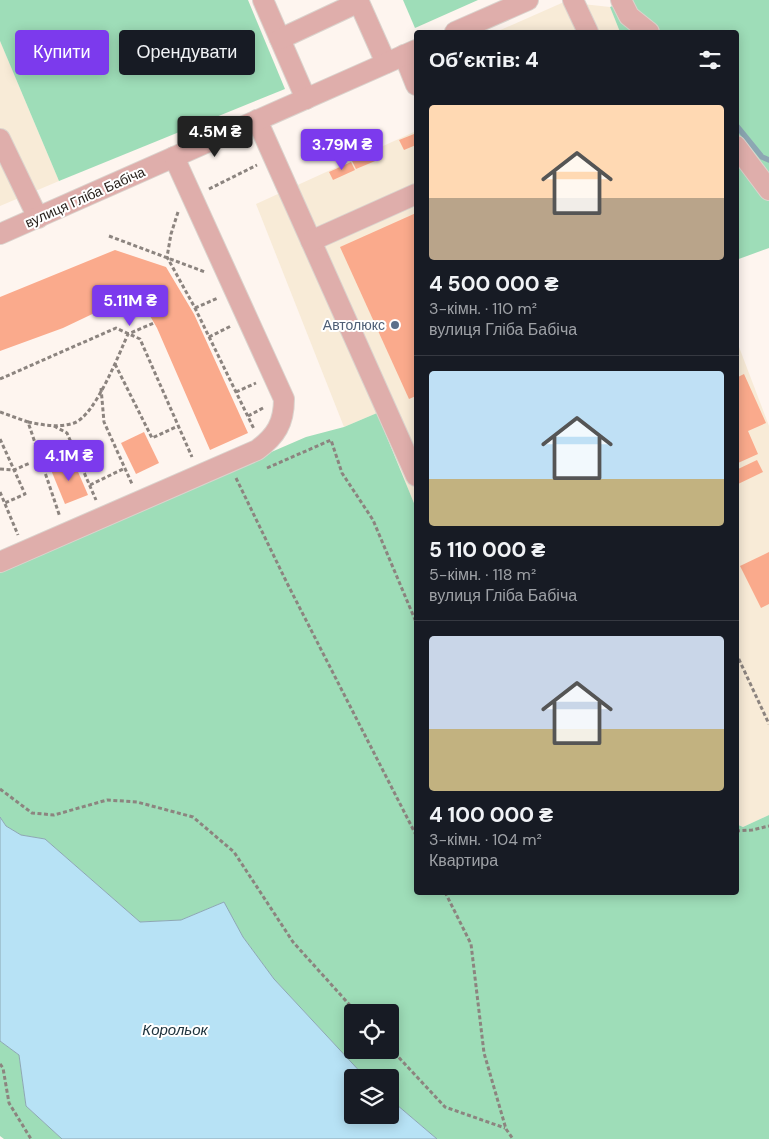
<!DOCTYPE html>
<html lang="uk">
<head>
<meta charset="utf-8">
<style>
  body { margin:0; font-family:"DM Sans",sans-serif; background:#20242c; color:#f1f3f6; height:100vh; display:flex; flex-direction:column; font-size:19px; white-space:nowrap }
  * { box-sizing:border-box; margin:0 }
  p { font-size:16px; color:#9ea1a6 }
  .icon { flex:none; width:28px; height:28px; fill:none; stroke:currentColor; stroke-width:2; stroke-linecap:round; stroke-linejoin:round }
  .map { position:relative; flex:1; overflow:hidden }
  .side { position:absolute; left:414px; top:30px; width:325px; height:865px; display:flex; flex-direction:column; background:#171b24; border-radius:5px; box-shadow:0 2px 12px #0003 }
  .side>* { flex:none }
  .banner { position:absolute; left:15px; top:30px; width:324px; height:45px; display:flex; gap:10px }
  .tools { position:absolute; left:344px; top:1004px; display:grid; gap:10px }
  .tools a { display:grid; place-items:center; width:55px; height:55px; border-radius:5px; background:#171b24; box-shadow:0 2px 12px #0003; font-size:25px }
  .price { position:absolute; translate:-50% -42px; padding:0 11px; border-radius:5px; background:#7c3aed; color:#fff; font-size:16px; line-height:32px; filter:drop-shadow(0 1px 2px #0008) }
  .price::after { content:''; position:absolute; left:50%; top:30px; width:15px; height:11px; margin-left:-8px; background:inherit; clip-path:polygon(0 0,100% 0,50% 100%) }
  .price.selected { background:#222; color:#fff }
  ul { padding:0; list-style:none }
  li { display:grid; align-content:center; gap:10px; height:265px; padding:0 15px }
  li+li { border-top:1px solid #363941 }
  li span { display:grid; place-items:center; height:155px; border-radius:5px; color:#555 }
  li>.icon { margin-inline-start:auto }
  span .icon { width:90px; height:90px; fill:#fffc; stroke-width:1 }
  li b { font-size:21px }
  h2 { display:flex; justify-content:space-between; align-items:center; height:60px; padding:0 15px; font-size:21px }
  .tag { padding:0 18px; border-radius:5px; background:#171b24; box-shadow:0 2px 12px #0003; font-size:18px; line-height:45px }
  .tag.selected { background:#7c3aed; color:#fff }
  .map>svg:first-child { display:block }
  .industrial { fill:#f8ebd7 }
  .green { fill:#9eddb8; fill-rule:evenodd }
  .water { fill:#b7e2f5; stroke:#8ca7b3 }
  .lines { fill:none; stroke-linecap:round; stroke-linejoin:round }
  .stream { stroke:#8ca7b3; stroke-width:5.5 }
  .building { fill:#faaa8c }
  .minor-casing { stroke:#dbd3cd; stroke-width:22 }
  .path { stroke:#8c847f; stroke-width:3; stroke-dasharray:4 2.5; stroke-linecap:butt }
  .minor { stroke:#dfaeab; stroke-width:20 }
  .service-dot { fill:#5c6f8a; stroke:#fff; stroke-width:2 }
  .labels { text-anchor:middle; stroke-width:4; stroke-linejoin:round; paint-order:stroke }
  .street-label { font-size:14px; fill:#261e19; stroke:#fff }
  .service-label { font-size:14px; fill:#4e5e75; stroke:#fff; text-anchor:end }
  .water-label { font-size:15px; font-style:italic; fill:#20353f; stroke:#fff }
</style>
</head>
<body>
<div class="map">
<svg width="769" height="1139" viewBox="0 0 769 1139">
  <rect width="100%" height="100%" fill="#fef5ef"/>
  <g class="industrial">
    <polygon points="564,2 610,7 620,32 496,32"/>
    <polygon points="0,41 59,181 0,206"/>
    <polygon points="416,131 416,508 377,413 344,427 256,204"/>
    <polygon points="736,339 769,426 769,815 743,827 736,824"/>
  </g>
  <g class="green">
    <polygon points="0,0 248,0 285,89 59,181 0,41"/>
    <polygon points="403,0 478,0 415,28"/>
    <polygon points="627,0 769,0 769,248 736,260 736,32 620,32 610,7"/>
    <path d="M377,413L416,508V892H736V824L743,827L769,815V1139H437L390,1099V1078L365,1077L274,979L243,937L224,902L181,920L140,922L45,839L21,835L6,826L0,817V570L306,437L344,427ZM352,1012H390V1050H352Z"/>
    <polygon points="0,1041 19,1055 26,1106 62,1139 4,1139 0,1136"/>
  </g>
  <polygon class="water" points="0,817 6,826 21,835 45,839 140,922 181,920 224,902 243,937 274,979 365,1077 352,1078 352,1115 390,1115 390,1099 437,1139 62,1139 26,1106 19,1055 0,1041"/>
  <g class="lines">
    <polyline class="stream" points="736,125 762,157 769,160"/>
  </g>
  <g class="building">
    <polygon points="414,134 416,145 404,150 399,140"/>
    <polygon points="376,151 380,159 356,169 352,161"/>
    <polygon points="351,162 355,170 333,180 329,172"/>
    <polygon points="416,213 416,396 409,399 340,247"/>
    <polygon points="115,250 166,267 194,314 248,433 210,450 157,328 145,307 126,298 63,328 0,351 0,297"/>
    <polygon points="744,374 766,423 748,431 758,454 738,463 736,378"/>
    <polygon points="144,432 159,463 136,474 121,443"/>
    <polygon points="73,460 88,495 65,504 51,470"/>
    <polygon points="757,460 763,472 736,485 736,470"/>
    <polygon points="769,552 769,604 761,608 740,566"/>
  </g>
  <g class="lines">
    <g class="minor-casing">
      <g id="minor">
        <polyline points="263,0 306,99"/>
        <polyline points="358,0 386,63"/>
        <polyline points="573,0 588,32"/>
        <polyline points="621,0 629,16 649,32"/>
        <polyline points="455,32 528,0"/>
        <polyline points="280,39 359,2"/>
        <polyline points="404,55 416,85"/>
        <polyline points="257,120 416,476"/>
        <polyline points="0,139 38,218"/>
        <polyline points="736,146 769,190"/>
        <polyline points="0,234 416,50"/>
        <polyline points="311,241 416,194"/>
        <path d="M0,562L257,450C276,436 284,423 284,399L174,157"/>
      </g>
    </g>
    <g class="path">
      <polyline points="209,189 257,165"/>
      <polyline points="178,212 171,234 167,257 195,308 254,429"/>
      <polyline points="109,236 205,272"/>
      <polyline points="195,308 218,298"/>
      <polyline points="209,337 231,326"/>
      <polyline points="115,364 152,438 178,426"/>
      <polyline points="0,379 116,328 140,339 192,457"/>
      <polyline points="101,388 104,422 132,484"/>
      <polyline points="236,392 256,383"/>
      <polyline points="0,412 28,422 60,517"/>
      <polyline points="248,416 265,407"/>
      <path d="M28,422C43,425 59,428 74,423C95,416 119,354 128,334L154,323"/>
      <polyline points="54,426 67,433 96,500"/>
      <polyline points="0,439 25,494 5,503"/>
      <polyline points="267,468 331,440 342,473 373,520 416,622"/>
      <polyline points="0,469 14,470 30,463"/>
      <polyline points="236,478 287,583 416,835"/>
      <polyline points="90,485 125,468"/>
      <polyline points="0,492 18,535"/>
      <polyline points="736,653 769,724"/>
      <polyline points="0,789 32,813 54,815 107,800 137,802 193,817 234,852 293,942 356,1012"/>
      <polyline points="736,831 752,830 769,826"/>
      <polyline points="445,892 471,944 484,1053 506,1129 513,1139"/>
      <polyline points="390,1048 445,1107 505,1128"/>
      <polyline points="0,1064 3,1068 9,1103 31,1139"/>
    </g>
    <use href="#minor" class="minor"/>
  </g>
  <circle class="service-dot" cx="395" cy="325" r="5"/>
  <g class="labels">
    <g class="street-label">
      <text transform="translate(85 197) rotate(-24)" y="5">вулиця Гліба Бабіча</text>
    </g>
    <g class="service-label">
      <text x="385" y="330">Автолюкс</text>
    </g>
    <g class="water-label">
      <text x="175" y="1035">Корольок</text>
    </g>
  </g>
</svg>
<div class="tools">
<a><svg class="icon" aria-label="locate" viewBox="0 0 24 24"><circle cx="12" cy="12" r="6"/><path d="M12 2v4M12 18v4M2 12h4M18 12h4"/></svg></a>
<a><svg class="icon" aria-label="layers" viewBox="0 0 24 24"><path d="M12 4l9 5-9 5-9-5zM3 14l9 5 9-5"/></svg></a>
</div>
<b class="price selected" style="left:215px;top:158px">4.5M ₴</b>
<b class="price" style="left:342px;top:171px">3.79M ₴</b>
<b class="price" style="left:130px;top:327px">5.11M ₴</b>
<b class="price" style="left:69px;top:482px">4.1M ₴</b>
<div class="banner">
<a class="tag selected">Купити</a>
<a class="tag">Орендувати</a>
</div>
<section class="side">
<h2>Об’єктів: 4<svg class="icon" aria-label="filters" viewBox="0 0 24 24"><path d="M4 7h16M4 17h16"/><circle cx="9" cy="7" r="2"/><circle cx="15" cy="17" r="2"/></svg></h2>
<ul>
<li><span style="background:linear-gradient(#ffd9b3 60%,#b9a48a 0)"><svg class="icon" aria-label="home" viewBox="0 0 24 24"><path d="M3 11l9-7 9 7M6 9v11h12V9"/></svg></span><div><b>4 500 000 ₴</b><p>3-кімн. · 110 m²</p><p>вулиця Гліба Бабіча</p></div></li>
<li><span style="background:linear-gradient(#bfe0f5 70%,#c2b280 0)"><svg class="icon" aria-label="home" viewBox="0 0 24 24"><path d="M3 11l9-7 9 7M6 9v11h12V9"/></svg></span><div><b>5 110 000 ₴</b><p>5-кімн. · 118 m²</p><p>вулиця Гліба Бабіча</p></div></li>
<li><span style="background:linear-gradient(#c9d6e8 60%,#c2b280 0)"><svg class="icon" aria-label="home" viewBox="0 0 24 24"><path d="M3 11l9-7 9 7M6 9v11h12V9"/></svg></span><div><b>4 100 000 ₴</b><p>3-кімн. · 104 m²</p><p>Квартира</p></div></li>
</ul>
</section>
</div>
</body>
</html>
